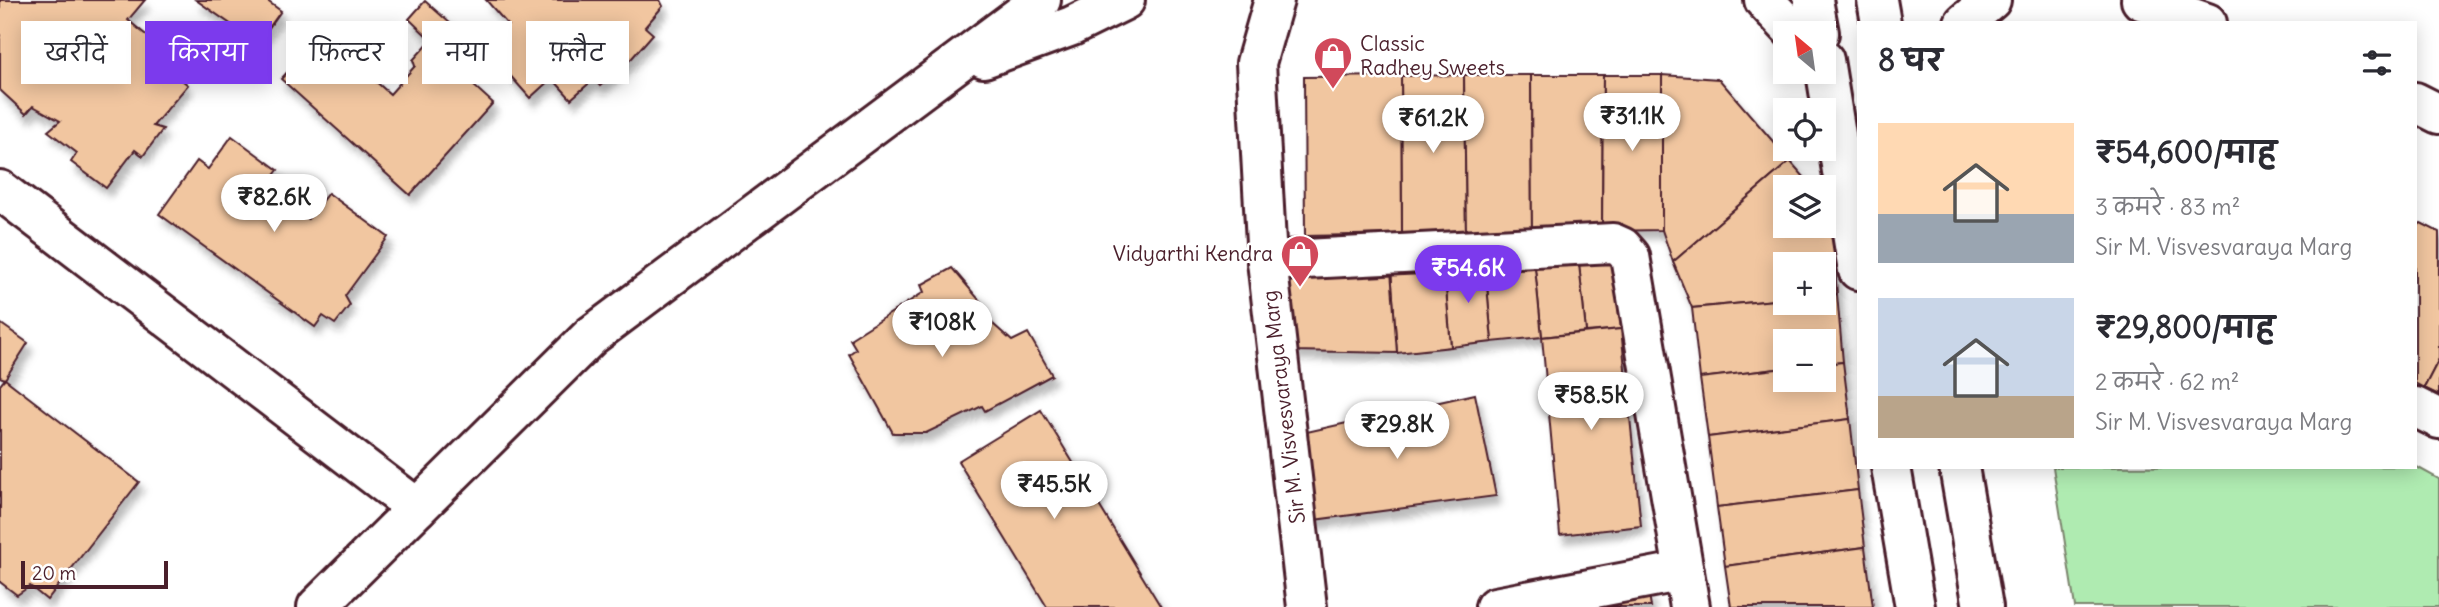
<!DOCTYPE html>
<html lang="hi">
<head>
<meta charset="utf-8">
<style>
  body { margin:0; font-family:Delius,"Playpen Sans Deva",sans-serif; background:#f2f2f3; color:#2b2b33; height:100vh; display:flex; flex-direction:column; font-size:26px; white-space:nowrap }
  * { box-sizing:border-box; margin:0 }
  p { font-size:23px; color:#7c7c81 }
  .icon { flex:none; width:38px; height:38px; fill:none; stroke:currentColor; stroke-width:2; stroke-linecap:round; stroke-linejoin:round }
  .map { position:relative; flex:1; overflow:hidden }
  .details { position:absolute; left:1857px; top:21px; width:560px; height:448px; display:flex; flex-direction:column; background:#fff; border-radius:0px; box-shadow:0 4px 18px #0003 }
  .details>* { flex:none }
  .hud { position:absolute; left:21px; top:21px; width:665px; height:63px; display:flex; gap:14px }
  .needle { width:46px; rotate:331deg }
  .controls { position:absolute; left:1773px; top:21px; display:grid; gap:14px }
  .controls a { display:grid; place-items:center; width:63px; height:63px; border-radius:0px; background:#fff; box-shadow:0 4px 18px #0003; font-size:35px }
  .scale { position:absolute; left:21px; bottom:18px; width:147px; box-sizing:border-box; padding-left:7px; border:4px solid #4a1f2b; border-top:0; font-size:19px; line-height:24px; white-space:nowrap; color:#4a1f2b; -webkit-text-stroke:5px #fff; paint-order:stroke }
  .price { position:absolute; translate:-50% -60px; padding:0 16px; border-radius:24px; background:#fff; color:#222; font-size:23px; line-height:46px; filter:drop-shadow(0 2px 4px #0008) }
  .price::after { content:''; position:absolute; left:50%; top:42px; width:21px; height:16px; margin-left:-10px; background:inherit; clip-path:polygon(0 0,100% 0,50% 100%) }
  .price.on { background:#7c3aed; color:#fff }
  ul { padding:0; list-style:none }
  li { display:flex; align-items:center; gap:21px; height:175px; padding:0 21px }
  li span { display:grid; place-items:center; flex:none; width:196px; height:140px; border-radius:0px; color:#555 }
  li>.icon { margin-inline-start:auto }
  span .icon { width:84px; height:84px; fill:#fffc; stroke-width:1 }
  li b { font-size:30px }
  h2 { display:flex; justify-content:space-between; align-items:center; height:84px; padding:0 21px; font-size:30px }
  .tag { padding:0 24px; border-radius:0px; background:#fff; box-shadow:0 4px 18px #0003; font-size:24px; line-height:63px }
  .tag.on { background:#7c3aed; color:#fff }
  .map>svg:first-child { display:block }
  .green { fill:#afebb1; stroke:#7c856e; stroke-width:2 }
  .building { fill:#f1c6a0; stroke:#4a1f2b; stroke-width:2; filter:url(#shadow) }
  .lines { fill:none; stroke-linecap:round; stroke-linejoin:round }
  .minor-casing { stroke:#4a1f2b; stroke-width:44 }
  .tertiary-casing { stroke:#4a1f2b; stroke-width:44 }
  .minor { stroke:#fff; stroke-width:38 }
  .tertiary { stroke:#fff; stroke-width:38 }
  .labels { text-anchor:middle; stroke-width:5; stroke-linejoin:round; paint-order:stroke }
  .poi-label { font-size:21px; fill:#4a1f2b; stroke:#fff; text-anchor:start }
  .street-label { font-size:21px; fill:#4a1f2b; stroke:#fff }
</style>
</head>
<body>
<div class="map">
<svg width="2439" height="607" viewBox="0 0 2439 607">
  <defs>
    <filter id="shadow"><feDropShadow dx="4.5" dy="8" stdDeviation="3.5" flood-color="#0004"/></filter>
  </defs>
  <rect width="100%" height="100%" fill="#fff"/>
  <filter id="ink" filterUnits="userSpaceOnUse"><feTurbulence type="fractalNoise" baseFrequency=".0143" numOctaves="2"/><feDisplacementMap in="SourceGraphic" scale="14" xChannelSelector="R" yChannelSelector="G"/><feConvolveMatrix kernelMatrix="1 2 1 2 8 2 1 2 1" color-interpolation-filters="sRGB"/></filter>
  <g filter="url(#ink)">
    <polygon class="green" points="2415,466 2439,479 2439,607 2075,607 2053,467"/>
    <g class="building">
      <polygon points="0,0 145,0 128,20 174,58 166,67 188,85 153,126 163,129 143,156 135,150 106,188 71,162 77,153 48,131 60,121 33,106 26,114 0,90"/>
      <polygon points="196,0 266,0 281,11 258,43"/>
      <polygon points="486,0 660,0 663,6 645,27 653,34 632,58 600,86 594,79 571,99 552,78 530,98 484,46 508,25"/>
      <polygon points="425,1 451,24 443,32 465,52 452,66 493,103 410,195 281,79 322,34 390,94 415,66 413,60 431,40 409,19"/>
      <polygon points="1464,75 1466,233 1402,234 1401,76"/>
      <polygon points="1464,75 1531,75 1532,233 1466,233"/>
      <polygon points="1531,75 1603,75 1602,231 1532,233"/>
      <polygon points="1603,75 1662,75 1662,230 1602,231"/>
      <polygon points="1662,75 1719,79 1790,161 1673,262 1662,230"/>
      <polygon points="1401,76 1402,234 1305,236 1304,77"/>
      <polygon points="232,136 278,170 264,188 308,219 328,193 388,237 345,296 350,305 335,324 323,316 315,327 159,214 197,161 208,169"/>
      <polygon points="1790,161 1813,187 1785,187 1785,226 1824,226 1824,206 1832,228 1837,294 1824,296 1824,264 1785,264 1785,299 1692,308 1673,262"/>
      <polygon points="2421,223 2439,232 2439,359 2424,388 2415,383 2415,228"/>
      <polygon points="1613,251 1621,329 1586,332 1578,254"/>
      <polygon points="1578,254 1586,332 1542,337 1534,258"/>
      <polygon points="1534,258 1542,337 1492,342 1485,263"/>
      <polygon points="1485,263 1492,342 1451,347 1444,266"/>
      <polygon points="1444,266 1451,347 1397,353 1391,270"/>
      <polygon points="952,268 981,302 974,307 1012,341 1028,333 1052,375 985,411 982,406 926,433 893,433 849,354 856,349 850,339 924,292 921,285"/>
      <polygon points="1391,270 1397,353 1292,351 1286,275"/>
      <polygon points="1837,294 1843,362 1824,364 1824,341 1785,341 1785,368 1700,378 1692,308 1785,299 1785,303 1824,303 1824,296"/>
      <polygon points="0,323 28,343 5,379 0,377"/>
      <polygon points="1621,329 1641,526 1560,535 1542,337"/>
      <polygon points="2439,359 2439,395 2424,388"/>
      <polygon points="1843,362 1850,419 1708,437 1700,378 1785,368 1785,380 1824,380 1824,364"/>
      <polygon points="5,379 139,482 47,600 30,586 17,595 0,582 0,385"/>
      <polygon points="1475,394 1496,496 1306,521 1298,434"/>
      <polygon points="1041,410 1161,607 1047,607 958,461"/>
      <polygon points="1850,419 1858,490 1717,507 1708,437"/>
      <polygon points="1858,490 1865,547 1725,566 1717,507"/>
      <polygon points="1865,547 1873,607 1731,607 1725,566"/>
      <polygon points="1649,593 1651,607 1577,607"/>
    </g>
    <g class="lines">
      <g class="minor-casing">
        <g id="minor">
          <polyline points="1274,0 1256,63 1267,261 1307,607"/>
          <polyline points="1764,0 1795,33"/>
          <polyline points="1813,0 1819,33"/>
          <polyline points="1877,0 1881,23"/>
          <polyline points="1964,23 1991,0"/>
          <polyline points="1824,60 1858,270"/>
          <polyline points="0,190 417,508"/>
          <polyline points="1267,261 1613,243 1622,247 1630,256 1690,607"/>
          <polyline points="2415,407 2439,419"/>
          <polyline points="1891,467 1915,607"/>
          <polyline points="1959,467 1983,607"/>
          <polyline points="1495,607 1684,571"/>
        </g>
      </g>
      <g class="tertiary-casing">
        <g id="tertiary">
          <polyline points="2141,0 2207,23"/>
          <polyline points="984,58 1072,26 1125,0"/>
          <polyline points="2415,102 2439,114"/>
          <polyline points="317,607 591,336 1041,0"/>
        </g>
      </g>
      <use href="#minor" class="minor"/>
      <use href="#tertiary" class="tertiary"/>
    </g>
  </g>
  <defs>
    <g id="shop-pin" transform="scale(2.0125)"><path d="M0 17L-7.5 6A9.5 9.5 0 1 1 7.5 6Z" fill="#d1495b" stroke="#fff"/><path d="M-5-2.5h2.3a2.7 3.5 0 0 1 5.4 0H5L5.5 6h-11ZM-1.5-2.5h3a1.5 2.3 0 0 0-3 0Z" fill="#fff"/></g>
  </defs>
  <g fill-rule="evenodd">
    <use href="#shop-pin" x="1333" y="56"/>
    <use href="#shop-pin" x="1300" y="254"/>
  </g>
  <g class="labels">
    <g class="poi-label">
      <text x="1360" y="51">Classic<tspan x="1360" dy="24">Radhey Sweets</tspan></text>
      <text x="1273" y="261" text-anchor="end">Vidyarthi Kendra</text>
    </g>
    <g class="street-label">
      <text transform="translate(1284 407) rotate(-97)" y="7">Sir M. Visvesvaraya Marg</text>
    </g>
  </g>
</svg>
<div class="controls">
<a><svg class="needle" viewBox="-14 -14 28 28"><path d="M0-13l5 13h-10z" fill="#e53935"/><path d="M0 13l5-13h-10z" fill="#7c7c81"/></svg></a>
<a><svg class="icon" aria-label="locate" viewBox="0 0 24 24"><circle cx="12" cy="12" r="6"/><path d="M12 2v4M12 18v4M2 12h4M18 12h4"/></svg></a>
<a><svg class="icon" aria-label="layers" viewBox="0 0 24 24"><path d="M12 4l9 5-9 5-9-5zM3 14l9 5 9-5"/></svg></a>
<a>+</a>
<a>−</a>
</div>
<div class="scale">20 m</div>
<b class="price" style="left:1632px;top:153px">₹31.1K</b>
<b class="price" style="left:1433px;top:155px">₹61.2K</b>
<b class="price" style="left:274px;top:234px">₹82.6K</b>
<b class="price on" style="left:1468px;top:305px">₹54.6K</b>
<b class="price" style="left:942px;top:359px">₹108K</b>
<b class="price" style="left:1591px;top:432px">₹58.5K</b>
<b class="price" style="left:1397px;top:461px">₹29.8K</b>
<b class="price" style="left:1054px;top:521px">₹45.5K</b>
<div class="hud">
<a class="tag">खरीदें</a>
<a class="tag on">किराया</a>
<a class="tag">फ़िल्टर</a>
<a class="tag">नया</a>
<a class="tag">फ़्लैट</a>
</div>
<section class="details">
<h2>8 घर<svg class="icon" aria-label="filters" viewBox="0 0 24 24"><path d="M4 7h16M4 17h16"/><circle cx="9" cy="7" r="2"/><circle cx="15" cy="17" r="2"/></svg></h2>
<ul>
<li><span style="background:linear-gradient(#ffd9b3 65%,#9aa5b1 0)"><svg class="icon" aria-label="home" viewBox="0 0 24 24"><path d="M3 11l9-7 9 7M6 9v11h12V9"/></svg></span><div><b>₹54,600/माह</b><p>3 कमरे · 83 m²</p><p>Sir M. Visvesvaraya Marg</p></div></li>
<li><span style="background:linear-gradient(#c9d6e8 70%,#b9a48a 0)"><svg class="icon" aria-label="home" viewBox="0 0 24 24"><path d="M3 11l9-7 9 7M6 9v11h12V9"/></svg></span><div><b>₹29,800/माह</b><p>2 कमरे · 62 m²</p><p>Sir M. Visvesvaraya Marg</p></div></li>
</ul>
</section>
</div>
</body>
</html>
